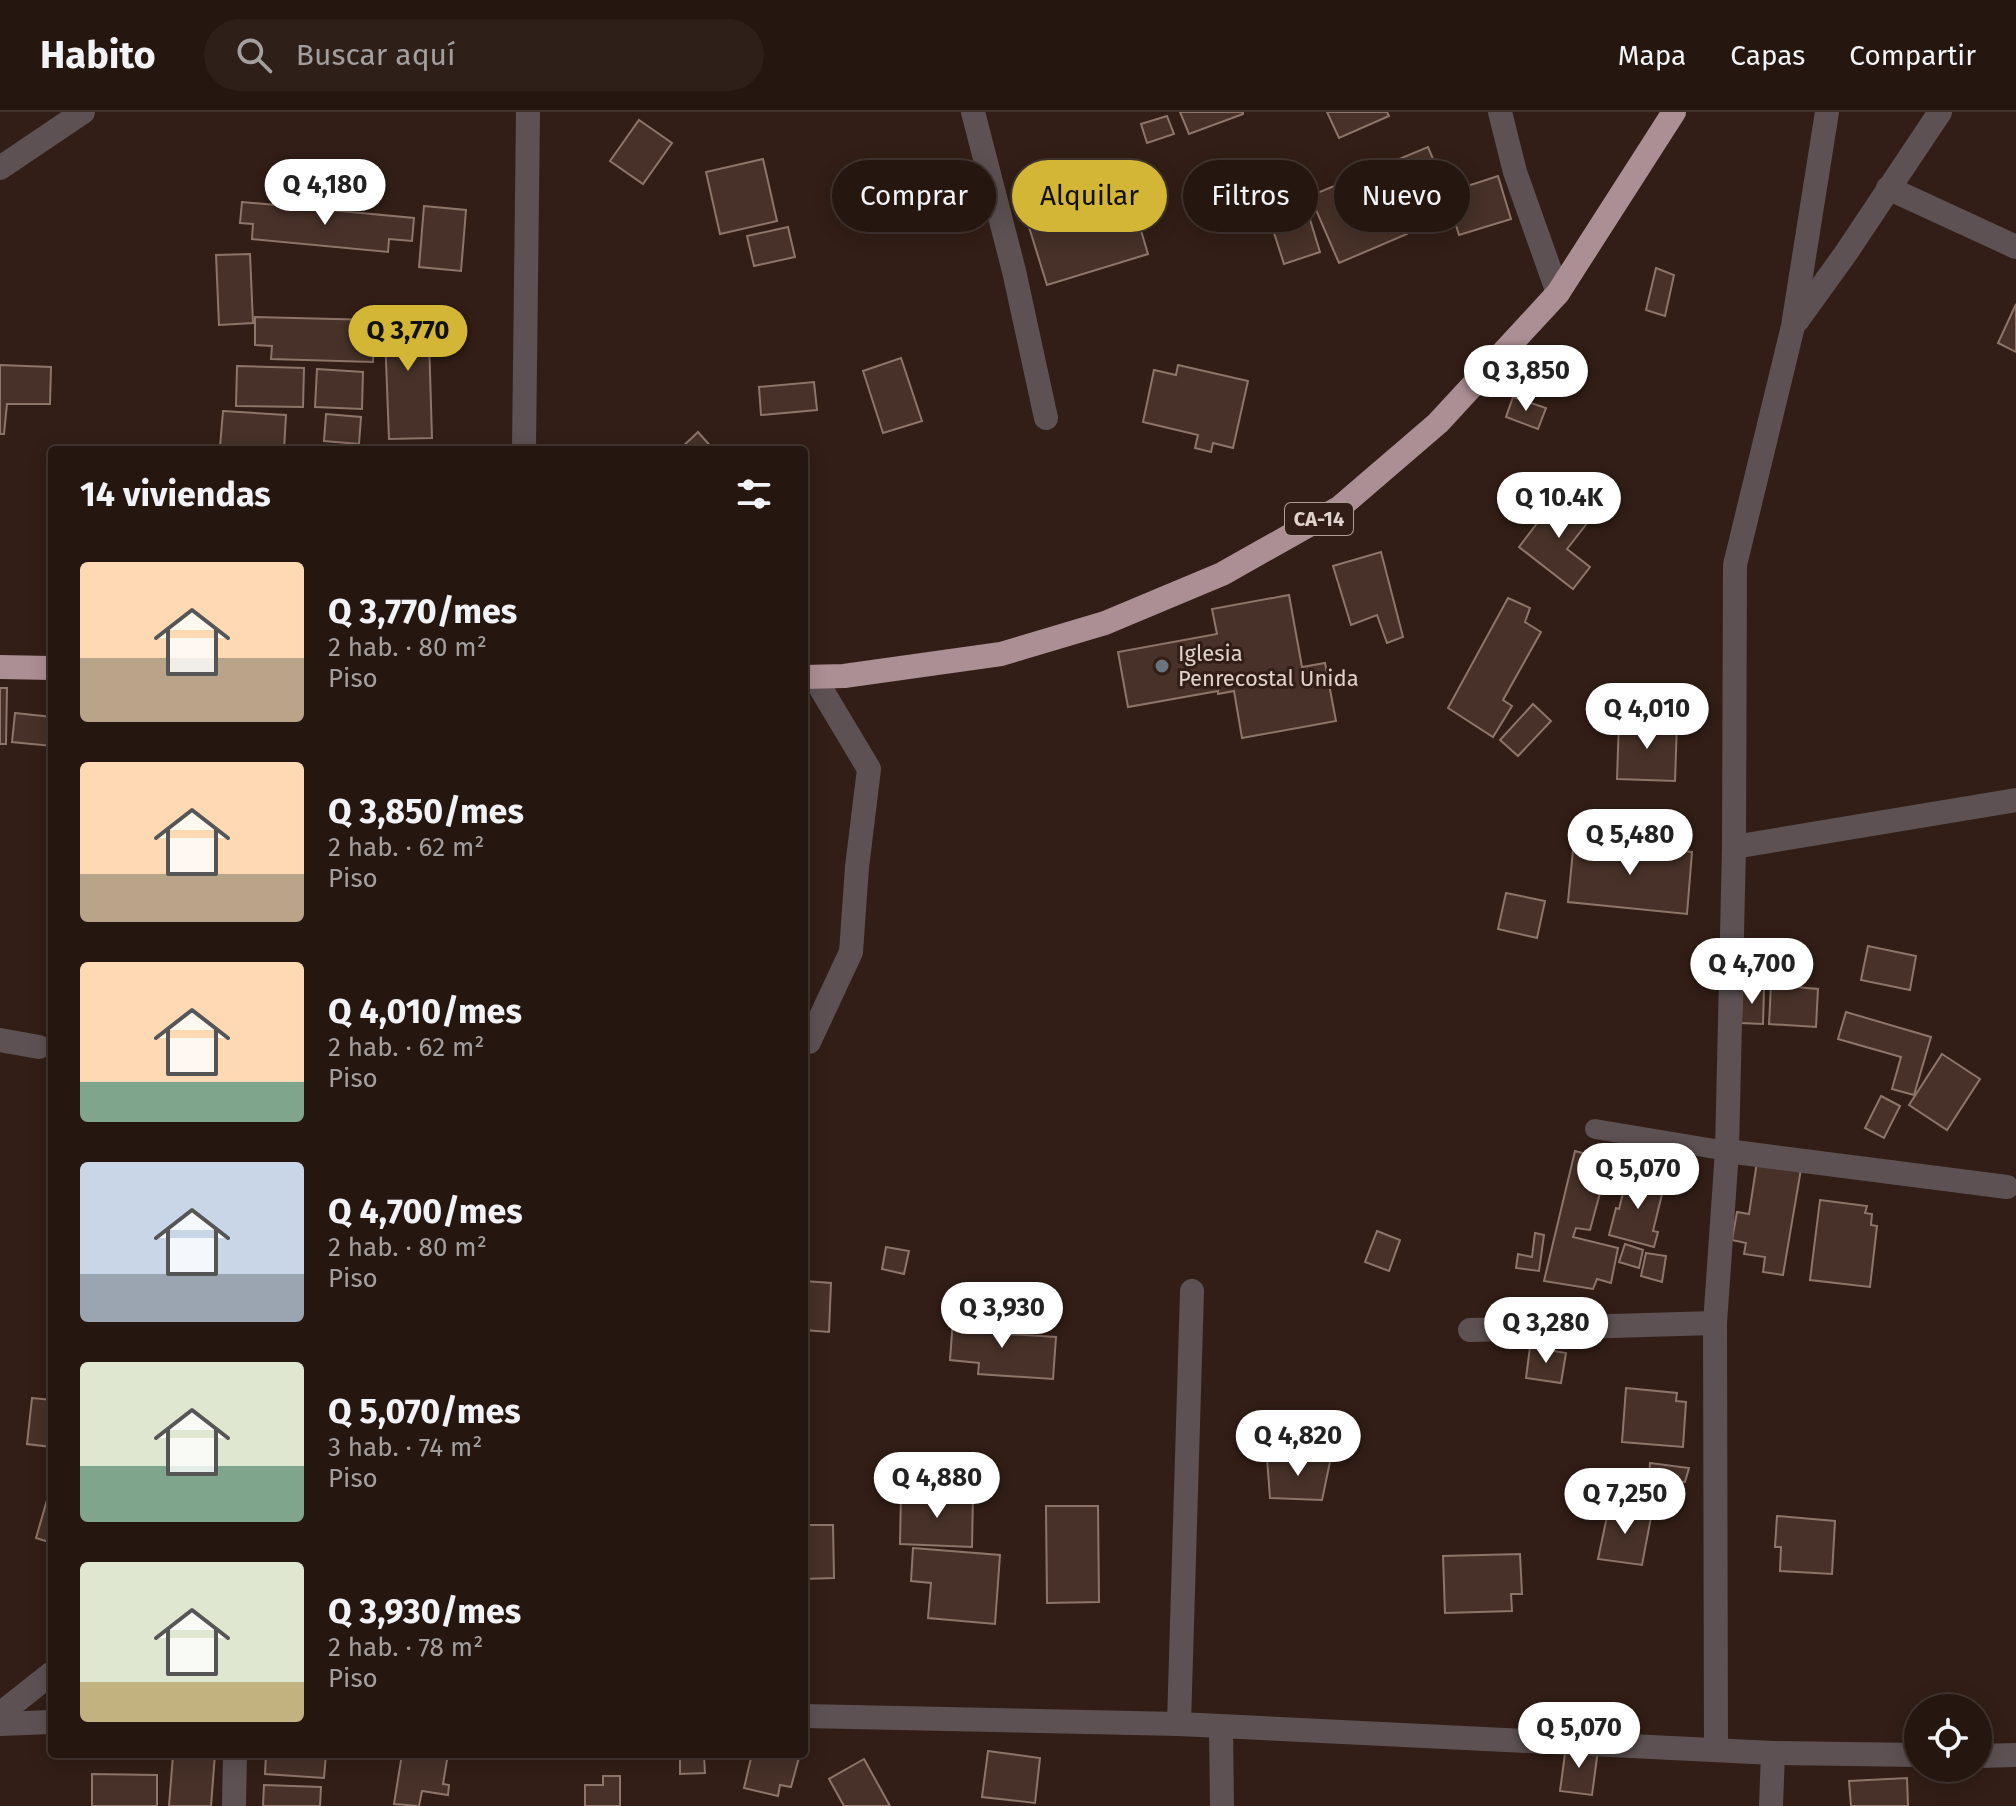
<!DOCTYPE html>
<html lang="es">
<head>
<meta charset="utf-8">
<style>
  body { margin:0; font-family:"Fira Sans",sans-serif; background:#2e1f19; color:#f1f3f6; height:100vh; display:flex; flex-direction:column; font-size:30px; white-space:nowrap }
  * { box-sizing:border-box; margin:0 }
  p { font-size:26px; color:#a49f9f }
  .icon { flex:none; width:44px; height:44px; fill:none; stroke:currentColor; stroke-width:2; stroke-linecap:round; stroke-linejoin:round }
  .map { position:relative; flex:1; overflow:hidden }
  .sheet { position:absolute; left:48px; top:334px; width:760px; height:1312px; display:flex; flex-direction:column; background:#261610; border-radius:8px; box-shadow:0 4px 20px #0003,0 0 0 2px #423530 }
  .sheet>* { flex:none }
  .top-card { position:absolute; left:832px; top:48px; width:760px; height:72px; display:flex; gap:16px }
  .fabs { position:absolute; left:1904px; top:1582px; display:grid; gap:16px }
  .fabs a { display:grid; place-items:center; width:88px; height:88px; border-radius:50%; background:#261610; box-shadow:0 4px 20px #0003,0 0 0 2px #423530; font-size:40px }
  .price { position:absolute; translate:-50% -68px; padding:0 18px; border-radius:28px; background:#fff; color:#222; font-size:26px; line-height:52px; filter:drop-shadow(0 2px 4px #0008) }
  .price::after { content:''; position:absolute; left:50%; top:48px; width:24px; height:18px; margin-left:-12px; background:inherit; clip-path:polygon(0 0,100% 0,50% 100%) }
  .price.selected { background:#d3b635; color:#111 }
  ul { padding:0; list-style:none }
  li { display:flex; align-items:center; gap:24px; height:200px; padding:0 32px }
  li span { display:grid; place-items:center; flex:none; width:224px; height:160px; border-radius:8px; color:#555 }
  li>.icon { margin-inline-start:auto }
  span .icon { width:96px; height:96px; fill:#fffc; stroke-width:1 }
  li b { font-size:34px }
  h2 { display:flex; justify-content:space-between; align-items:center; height:96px; padding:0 32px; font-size:34px }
  .tag { padding:0 28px; border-radius:36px; background:#261610; box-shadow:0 4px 20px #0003,0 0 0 2px #423530; font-size:28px; line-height:72px }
  .tag.selected { background:#d3b635; color:#111 }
  header { display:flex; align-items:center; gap:48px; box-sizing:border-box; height:112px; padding:0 40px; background:#261610; border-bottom:2px solid #423530 }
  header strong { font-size:38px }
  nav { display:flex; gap:44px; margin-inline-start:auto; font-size:28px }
  .search { width:560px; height:72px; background:#2e1f19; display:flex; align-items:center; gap:20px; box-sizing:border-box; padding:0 28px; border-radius:44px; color:#a49f9f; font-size:30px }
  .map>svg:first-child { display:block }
  .building { fill:#473128; stroke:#8e756a; stroke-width:2 }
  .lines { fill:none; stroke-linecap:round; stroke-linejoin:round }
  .lane { stroke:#5d5153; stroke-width:20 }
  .street { stroke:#5d5153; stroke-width:24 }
  .highway { stroke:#ac8f95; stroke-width:24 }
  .worship-dot { fill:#6b7280; stroke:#321e16; stroke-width:3 }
  .labels { text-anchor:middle; stroke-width:6; stroke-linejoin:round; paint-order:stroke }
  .shield { fill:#321e16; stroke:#ac9c95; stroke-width:2 }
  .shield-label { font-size:20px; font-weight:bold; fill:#e0d2cc }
  .poi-label { font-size:22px; fill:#e0d2cc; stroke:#321e16; text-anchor:start }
</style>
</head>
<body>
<header>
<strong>Habito</strong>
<div class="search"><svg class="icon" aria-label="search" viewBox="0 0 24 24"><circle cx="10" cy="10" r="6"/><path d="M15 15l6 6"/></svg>Buscar aquí</div>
<nav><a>Mapa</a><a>Capas</a><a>Compartir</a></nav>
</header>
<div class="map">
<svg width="2016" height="1694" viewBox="0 0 2016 1694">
  <rect width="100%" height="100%" fill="#321e16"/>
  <g class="building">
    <polygon points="1180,0 1243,0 1243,2 1189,22"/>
    <polygon points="1327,0 1387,0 1389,4 1339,26"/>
    <polygon points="1167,4 1174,22 1147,31 1141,12"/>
    <polygon points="639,8 672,31 643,72 610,49"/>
    <polygon points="1428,35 1445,76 1395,96 1407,122 1339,151 1310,84"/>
    <polygon points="763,47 777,109 720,122 706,60"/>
    <polygon points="1498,64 1511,107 1459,123 1446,81"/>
    <polygon points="1126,68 1148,142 1047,173 1024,99"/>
    <polygon points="1301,78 1320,140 1284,152 1264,90"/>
    <polygon points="242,90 414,106 412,129 389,127 388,140 252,127 253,112 240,111"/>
    <polygon points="424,94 466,98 461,159 419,155"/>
    <polygon points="788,115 795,145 754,154 747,124"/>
    <polygon points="250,142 253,211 219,213 216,143"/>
    <polygon points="1656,156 1674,163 1665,204 1646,198"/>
    <polygon points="2016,192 2016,240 1998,231"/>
    <polygon points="428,195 432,326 389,327 384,197"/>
    <polygon points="255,205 374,208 373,250 271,247 272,234 255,233"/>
    <polygon points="901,246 922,309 883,321 863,259"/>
    <polygon points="0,253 51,255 50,292 7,292 4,322 0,322"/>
    <polygon points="1178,253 1248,269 1233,336 1213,331 1211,340 1195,336 1198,323 1143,310 1154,258 1176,263"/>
    <polygon points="237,254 304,256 303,295 236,294"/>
    <polygon points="317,257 363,260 362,297 315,295"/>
    <polygon points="814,270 817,298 761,303 759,275"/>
    <polygon points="1513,285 1546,296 1538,317 1506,305"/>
    <polygon points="223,299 286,303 284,338 220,335"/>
    <polygon points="326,302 361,305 359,332 324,329"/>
    <polygon points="698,320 714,338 679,338"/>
    <polygon points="1561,380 1592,405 1567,437 1590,455 1573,477 1519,435"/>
    <polygon points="1381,440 1403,525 1387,531 1377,503 1351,513 1333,454"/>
    <polygon points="1289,483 1302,555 1325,551 1336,609 1242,626 1234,579 1218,582 1218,579 1128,595 1118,540 1217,522 1212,497"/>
    <polygon points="1508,486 1530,496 1525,510 1541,520 1503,588 1512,594 1493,625 1448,596"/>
    <polygon points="0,576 7,576 6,632 0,632"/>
    <polygon points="1533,592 1551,609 1518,644 1500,628"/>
    <polygon points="15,601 52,605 52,634 12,630"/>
    <polygon points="1619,608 1677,611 1675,669 1617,667"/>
    <polygon points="1574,728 1692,740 1687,802 1568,790"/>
    <polygon points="1506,781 1545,789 1537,826 1498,817"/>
    <polygon points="1868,834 1916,844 1910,878 1861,868"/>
    <polygon points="1771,873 1818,877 1816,915 1769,912"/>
    <polygon points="1742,875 1764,876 1763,912 1741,911"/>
    <polygon points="1846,900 1931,925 1914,983 1892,977 1901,945 1838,927"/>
    <polygon points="1942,942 1980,967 1947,1018 1909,993"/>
    <polygon points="1881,984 1900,994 1884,1026 1865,1016"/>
    <polygon points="1575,1039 1609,1048 1590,1118 1576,1116 1573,1125 1618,1136 1611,1171 1597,1167 1593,1177 1544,1169"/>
    <polygon points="1757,1050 1801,1057 1783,1163 1763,1160 1765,1145 1744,1142 1746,1131 1732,1128 1737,1100 1749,1102"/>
    <polygon points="1628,1061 1665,1070 1653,1119 1658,1120 1654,1135 1609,1123 1616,1096 1619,1097"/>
    <polygon points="1820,1088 1867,1094 1865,1101 1872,1102 1871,1113 1877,1114 1870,1175 1810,1168"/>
    <polygon points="1377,1119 1400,1128 1389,1159 1365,1150"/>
    <polygon points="1535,1121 1544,1123 1539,1159 1516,1156 1518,1142 1532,1145"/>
    <polygon points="1625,1132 1643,1138 1639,1156 1619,1150"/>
    <polygon points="886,1135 909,1139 904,1162 882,1157"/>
    <polygon points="1646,1141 1666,1144 1662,1170 1641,1164"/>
    <polygon points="804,1169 831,1171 829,1220 804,1218"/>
    <polygon points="953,1207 1008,1211 1007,1222 1056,1225 1053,1267 978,1262 979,1251 950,1248"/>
    <polygon points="1530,1235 1566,1241 1561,1271 1526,1266"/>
    <polygon points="1626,1276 1677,1281 1676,1289 1686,1290 1683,1335 1622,1330"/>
    <polygon points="32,1286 52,1288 52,1335 27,1332"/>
    <polygon points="1331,1345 1322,1388 1270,1386 1267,1346"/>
    <polygon points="1650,1351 1689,1356 1685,1370 1649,1368"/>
    <polygon points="901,1381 973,1383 972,1435 900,1432"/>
    <polygon points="47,1388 52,1389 52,1431 36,1426"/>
    <polygon points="1046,1394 1098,1394 1099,1490 1047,1491"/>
    <polygon points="1609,1395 1652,1400 1642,1453 1598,1447"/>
    <polygon points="1777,1404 1835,1409 1832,1462 1780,1459 1781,1435 1775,1435"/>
    <polygon points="809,1413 833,1413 834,1466 804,1467 804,1430 809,1430"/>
    <polygon points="913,1436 1000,1443 995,1512 928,1506 931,1471 911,1469"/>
    <polygon points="1520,1442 1522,1482 1511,1482 1512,1499 1445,1501 1443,1444"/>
    <polygon points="1566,1634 1598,1638 1592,1683 1560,1679"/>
    <polygon points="988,1639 1040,1646 1035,1691 982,1685"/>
    <polygon points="196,1642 215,1642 211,1694 169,1694 173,1643 196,1645"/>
    <polygon points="266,1642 326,1642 324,1666 265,1662"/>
    <polygon points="402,1642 448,1642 443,1672 449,1673 448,1683 422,1679 419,1694 394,1692"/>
    <polygon points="752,1642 800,1642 791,1675 780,1673 778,1684 744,1676"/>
    <polygon points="704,1643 705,1661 680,1662 680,1644"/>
    <polygon points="864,1647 890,1694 844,1694 829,1667"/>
    <polygon points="92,1662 157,1663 157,1694 92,1694"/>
    <polygon points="603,1664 620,1664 620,1694 585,1694 585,1673 603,1673"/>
    <polygon points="1907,1666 1908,1694 1851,1694 1849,1669"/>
    <polygon points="264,1673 321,1675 320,1694 263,1694"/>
  </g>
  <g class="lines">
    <polyline class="lane" points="1595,1017 1727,1039"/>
    <g class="street">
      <polyline points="973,0 1014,159 1046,306"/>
      <polyline points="1500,0 1515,60 1558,181"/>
      <polyline points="0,56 83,0"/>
      <polyline points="1888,76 2016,135"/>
      <polyline points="1797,209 1846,141 1940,0"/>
      <polyline points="524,338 528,0"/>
      <polyline points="1734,735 2016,688"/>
      <polyline points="0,928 39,935"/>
      <polyline points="809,930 851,840 857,755 869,657 814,565"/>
      <polyline points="1727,1039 2007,1075"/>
      <polyline points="1470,1218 1715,1211"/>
      <polyline points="0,1602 52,1561"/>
      <polyline points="804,1604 1179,1612 1773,1641 1918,1643"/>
      <polyline points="0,1612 52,1610"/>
      <polyline points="1179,1612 1192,1179"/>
      <polyline points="1221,1616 1222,1694"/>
      <polyline points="1716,1637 1715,1211 1727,1039 1734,735 1735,453 1793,214 1827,0"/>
      <polyline points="1978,1644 2016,1643"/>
      <polyline points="234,1694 235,1642"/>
      <polyline points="1771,1694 1773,1641"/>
    </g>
    <g class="highway">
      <polyline points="0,555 52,556"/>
      <polyline points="804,565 844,564 1001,542 1105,511 1222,462 1339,396 1438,311 1558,181 1674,0"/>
    </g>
  </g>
  <circle class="worship-dot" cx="1162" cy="554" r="8"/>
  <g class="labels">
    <rect class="shield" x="1285" y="391" width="68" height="32" rx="6"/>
    <g class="shield-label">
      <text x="1319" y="414">CA-14</text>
    </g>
    <g class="poi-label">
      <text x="1178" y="549">Iglesia<tspan x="1178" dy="25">Penrecostal Unida</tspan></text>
    </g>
  </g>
</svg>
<div class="fabs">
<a><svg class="icon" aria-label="locate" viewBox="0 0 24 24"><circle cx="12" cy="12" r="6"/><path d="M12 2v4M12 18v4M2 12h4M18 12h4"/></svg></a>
</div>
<b class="price" style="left:325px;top:115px">Q 4,180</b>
<b class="price selected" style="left:408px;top:261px">Q 3,770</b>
<b class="price" style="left:1526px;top:301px">Q 3,850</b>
<b class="price" style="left:1559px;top:428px">Q 10.4K</b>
<b class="price" style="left:1647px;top:639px">Q 4,010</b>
<b class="price" style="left:1630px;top:765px">Q 5,480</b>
<b class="price" style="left:1752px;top:894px">Q 4,700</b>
<b class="price" style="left:1638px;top:1099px">Q 5,070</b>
<b class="price" style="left:1002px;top:1238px">Q 3,930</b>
<b class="price" style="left:1546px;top:1253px">Q 3,280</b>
<b class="price" style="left:1298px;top:1366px">Q 4,820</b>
<b class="price" style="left:937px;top:1408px">Q 4,880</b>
<b class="price" style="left:1625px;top:1424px">Q 7,250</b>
<b class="price" style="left:1579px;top:1658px">Q 5,070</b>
<div class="top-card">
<a class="tag">Comprar</a>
<a class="tag selected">Alquilar</a>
<a class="tag">Filtros</a>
<a class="tag">Nuevo</a>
</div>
<section class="sheet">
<h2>14 viviendas<svg class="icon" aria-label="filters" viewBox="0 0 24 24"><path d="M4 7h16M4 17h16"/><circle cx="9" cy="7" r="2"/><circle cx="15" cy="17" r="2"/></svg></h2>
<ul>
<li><span style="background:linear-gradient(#ffd9b3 60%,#b9a48a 0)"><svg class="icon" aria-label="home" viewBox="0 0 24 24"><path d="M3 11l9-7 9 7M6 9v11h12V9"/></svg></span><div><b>Q 3,770/mes</b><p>2 hab. · 80 m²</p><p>Piso</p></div></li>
<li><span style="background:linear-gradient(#ffd9b3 70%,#b9a48a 0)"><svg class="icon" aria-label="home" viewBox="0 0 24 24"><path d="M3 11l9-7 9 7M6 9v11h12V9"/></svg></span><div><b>Q 3,850/mes</b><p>2 hab. · 62 m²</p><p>Piso</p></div></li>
<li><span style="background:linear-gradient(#ffd9b3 75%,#7fa58c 0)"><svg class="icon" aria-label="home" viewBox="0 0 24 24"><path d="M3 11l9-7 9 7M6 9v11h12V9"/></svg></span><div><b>Q 4,010/mes</b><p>2 hab. · 62 m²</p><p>Piso</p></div></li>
<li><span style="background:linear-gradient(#c9d6e8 70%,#9aa5b1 0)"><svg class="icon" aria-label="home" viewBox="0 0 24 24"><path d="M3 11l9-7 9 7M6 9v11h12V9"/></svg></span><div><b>Q 4,700/mes</b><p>2 hab. · 80 m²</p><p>Piso</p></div></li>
<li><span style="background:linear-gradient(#dfe7d0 65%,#7fa58c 0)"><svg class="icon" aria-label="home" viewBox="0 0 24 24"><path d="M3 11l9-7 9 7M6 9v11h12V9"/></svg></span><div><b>Q 5,070/mes</b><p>3 hab. · 74 m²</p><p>Piso</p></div></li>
<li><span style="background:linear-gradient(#dfe7d0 75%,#c2b280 0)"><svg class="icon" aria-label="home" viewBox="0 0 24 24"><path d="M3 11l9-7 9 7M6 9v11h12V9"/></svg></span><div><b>Q 3,930/mes</b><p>2 hab. · 78 m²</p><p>Piso</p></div></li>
</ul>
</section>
</div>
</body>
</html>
